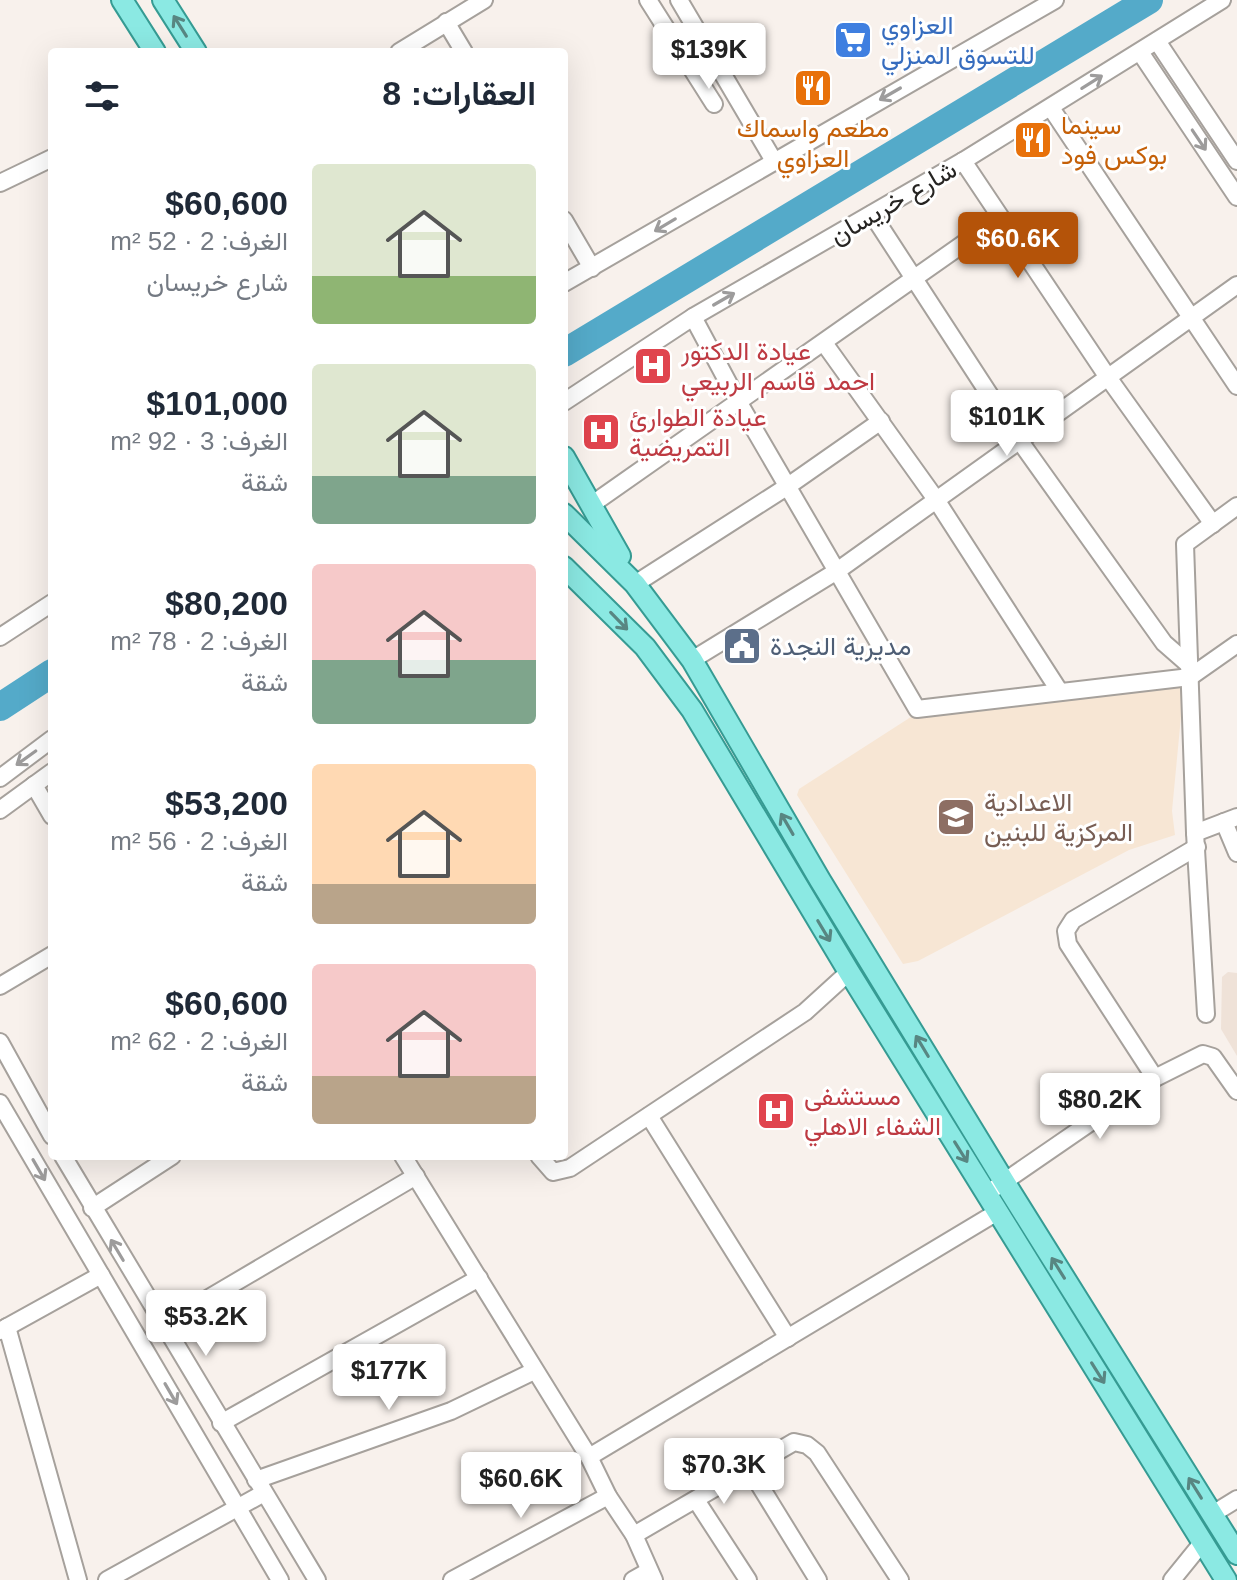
<!DOCTYPE html>
<html lang="ar">
<head>
<meta charset="utf-8">
<style>
  body { margin:0; font-family:Helvetica,Vazirmatn,sans-serif; background:#f2f2f3; color:#1f2937; direction:rtl; height:100vh; display:flex; flex-direction:column; font-size:30px; white-space:nowrap }
  * { box-sizing:border-box; margin:0 }
  p { font-size:26px; color:#747a83 }
  .icon { flex:none; width:44px; height:44px; fill:none; stroke:currentColor; stroke-width:2; stroke-linecap:round; stroke-linejoin:round }
  .map { position:relative; flex:1; overflow:hidden; direction:ltr }
  .side { position:absolute; left:48px; top:48px; width:520px; height:1112px; display:flex; flex-direction:column; background:#fff; border-radius:8px; box-shadow:0 8px 32px #0002; direction:rtl }
  .side>* { flex:none }
  .price { position:absolute; translate:-50% -68px; padding:0 18px; border-radius:8px; background:#fff; color:#222; font-size:26px; line-height:52px; filter:drop-shadow(0 2px 4px #0008) }
  .price::after { content:''; position:absolute; left:50%; top:48px; width:24px; height:18px; margin-left:-12px; background:inherit; clip-path:polygon(0 0,100% 0,50% 100%) }
  .price.current { background:#b45309; color:#fff }
  ul { padding:0; list-style:none }
  li { display:flex; align-items:center; gap:24px; height:200px; padding:0 32px }
  li span { display:grid; place-items:center; flex:none; width:224px; height:160px; border-radius:8px; color:#555 }
  li>.icon { margin-inline-start:auto }
  span .icon { width:96px; height:96px; fill:#fffc; stroke-width:1 }
  li b { font-size:34px }
  h2 { display:flex; justify-content:space-between; align-items:center; height:96px; padding:0 32px; font-size:34px }
  .map>svg:first-child { display:block }
  .built { fill:#efe2d8 }
  .education { fill:#f7e6d4 }
  .lines { fill:none; stroke-linecap:round; stroke-linejoin:round }
  .river { stroke:#54aac9; stroke-width:28 }
  .minor-casing { stroke:#a6a19c; stroke-width:20 }
  .major-casing { stroke:#369b93; stroke-width:24 }
  .minor { stroke:#fff; stroke-width:16 }
  .major { stroke:#8be9e3; stroke-width:20 }
  .oneway { stroke:#588682 }
  .oneway2 { stroke:#9d9c9c }
  .labels { text-anchor:middle; stroke-width:6; stroke-linejoin:round; paint-order:stroke }
  .shop-label { font-size:26px; fill:#366cbe; stroke:#fff; text-anchor:start }
  .food-label { font-size:26px; fill:#c56008; stroke:#fff; text-anchor:start }
  .street-label { font-size:26px; fill:#262422; stroke:#fff }
  .health-label { font-size:26px; fill:#be3a42; stroke:#fff; text-anchor:start }
  .service-label { font-size:26px; fill:#4e5e75; stroke:#fff; text-anchor:start }
  .education-label { font-size:26px; fill:#785e54; stroke:#fff; text-anchor:start }
</style>
</head>
<body>
<div class="map">
<svg width="1237" height="1580" viewBox="0 0 1237 1580">
  <rect width="100%" height="100%" fill="#f8f1ec"/>
  <polygon class="built" points="1228,972 1237,973 1237,1056 1221,1029 1222,977"/>
  <polygon class="education" points="1184,685 1172,811 1175,835 1129,850 918,961 903,964 797,795 799,789 914,715"/>
  <g class="lines">
    <g class="river">
      <polyline points="564,353 1149,0"/>
      <polyline points="0,707 52,673"/>
    </g>
    <g class="minor-casing">
      <g id="minor">
        <polyline points="648,0 714,104"/>
        <polyline points="679,0 774,161"/>
        <polyline points="446,22 464,52"/>
        <polyline points="1157,41 1237,161"/>
        <polyline points="399,52 484,0"/>
        <polyline points="1140,52 1237,197"/>
        <polyline points="1051,108 1237,386"/>
        <polyline points="963,161 1107,376 1213,524"/>
        <polyline points="0,183 52,158"/>
        <polyline points="872,214 1019,440 1164,643 1188,664"/>
        <polyline points="564,220 592,268"/>
        <polyline points="564,283 1055,0"/>
        <polyline points="693,317 739,403 917,709 1190,677 1237,644"/>
        <polyline points="824,343 935,498 1060,692"/>
        <polyline points="564,402 693,317 963,161 1222,0"/>
        <polyline points="591,505 1000,218"/>
        <polyline points="635,584 788,486 881,421"/>
        <polyline points="0,637 52,603"/>
        <polyline points="692,660 837,571 1237,285"/>
        <polyline points="0,778 52,739"/>
        <polyline points="34,785 52,816"/>
        <polyline points="0,810 52,772"/>
        <polyline points="1224,822 1237,853"/>
        <polyline points="1195,833 1237,817"/>
        <polyline points="0,986 52,955"/>
        <polyline points="1206,1014 1195,833 1185,544 1237,506"/>
        <polyline points="0,1042 52,1136"/>
        <polyline points="1155,1078 1068,944 1066,931 1073,920 1197,847"/>
        <polyline points="0,1103 280,1580"/>
        <polyline points="649,1116 788,1338"/>
        <polyline points="63,1156 317,1580"/>
        <polyline points="403,1156 589,1457 608,1496 634,1535 654,1580"/>
        <polyline points="539,1156 553,1172 570,1168 805,1012 849,972"/>
        <polyline points="995,1188 1155,1078 1203,1054 1213,1057 1237,1091"/>
        <polyline points="92,1208 172,1156"/>
        <polyline points="163,1325 416,1176"/>
        <polyline points="7,1327 78,1580"/>
        <polyline points="0,1331 101,1275"/>
        <polyline points="221,1423 479,1278"/>
        <polyline points="589,1457 999,1211"/>
        <polyline points="749,1468 818,1580"/>
        <polyline points="256,1480 451,1411 534,1371"/>
        <polyline points="696,1500 748,1580"/>
        <polyline points="1211,1515 1237,1499"/>
        <polyline points="634,1535 794,1442 807,1445 817,1453 900,1580"/>
        <polyline points="107,1580 264,1493"/>
        <polyline points="452,1580 608,1496"/>
        <polyline points="633,1580 649,1571"/>
        <polyline points="1172,1580 1202,1543"/>
      </g>
    </g>
    <g class="major-casing">
      <g id="major">
        <polyline points="122,0 155,52"/>
        <polyline points="163,0 196,52"/>
        <polyline points="564,457 620,556"/>
        <polyline points="564,514 635,584 692,660 820,880 1005,1183 1237,1554"/>
        <polyline points="564,567 645,647 692,710 849,972 1226,1580"/>
      </g>
    </g>
    <use href="#minor" class="minor"/>
    <use href="#major" class="major"/>
  </g>
  <defs><path id="oneway-shaft" d="M-6 0H5M1.5-3L5.5 0L1.5 3" fill="none" stroke-width="1.6" stroke-linecap="round" stroke-linejoin="round" transform="scale(2)"/></defs>
  <g class="oneway">
    <use href="#oneway-shaft" transform="translate(180 26) rotate(-122)"/>
    <use href="#oneway-shaft" transform="translate(619 621) rotate(46)"/>
    <use href="#oneway-shaft" transform="translate(787 824) rotate(-120)"/>
    <use href="#oneway-shaft" transform="translate(824 931) rotate(59)"/>
    <use href="#oneway-shaft" transform="translate(922 1046) rotate(-121)"/>
    <use href="#oneway-shaft" transform="translate(961 1152) rotate(58)"/>
    <use href="#oneway-shaft" transform="translate(1058 1268) rotate(-122)"/>
    <use href="#oneway-shaft" transform="translate(1098 1373) rotate(58)"/>
    <use href="#oneway-shaft" transform="translate(1195 1488) rotate(-122)"/>
  </g>
  <g class="oneway2">
    <use href="#oneway-shaft" transform="translate(1092 82) rotate(-32)"/>
    <use href="#oneway-shaft" transform="translate(890 94) rotate(150)"/>
    <use href="#oneway-shaft" transform="translate(1199 140) rotate(56)"/>
    <use href="#oneway-shaft" transform="translate(665 225) rotate(149)"/>
    <use href="#oneway-shaft" transform="translate(724 299) rotate(-30)"/>
    <use href="#oneway-shaft" transform="translate(26 758) rotate(144)"/>
    <use href="#oneway-shaft" transform="translate(39 1170) rotate(60)"/>
    <use href="#oneway-shaft" transform="translate(117 1250) rotate(-121)"/>
    <use href="#oneway-shaft" transform="translate(171 1394) rotate(60)"/>
  </g>
  <defs>
    <g id="supermarket-square" transform="scale(2)"><rect x="-9" y="-9" width="18" height="18" rx="4" fill="#3f7fe0" stroke="#fff"/><path d="M-6-5.5h2.5l.6 2H6L4.5 2H-2.5L-4.4-4H-6ZM-1.5 3.2a1.3 1.3 0 1 0 .1 0ZM3 3.2a1.3 1.3 0 1 0 .1 0Z" fill="#fff"/></g>
    <g id="restaurant-square" transform="scale(2)"><rect x="-9" y="-9" width="18" height="18" rx="4" fill="#e8710a" stroke="#fff"/><path d="M-5-6h1v4h1v-4h1v4h1v-4h1v5L-1.5 .5V6h-2V.5L-5-1ZM5-6V6H3V1.5H1.5Q1.5-4 5-6Z" fill="#fff"/></g>
    <g id="hospital-square" transform="scale(2)"><rect x="-9" y="-9" width="18" height="18" rx="4" fill="#e0444e" stroke="#fff"/><path d="M-5-5h3v3.5h4V-5h3V5h-3V1.5h-4V5h-3Z" fill="#fff"/></g>
    <g id="civic-square" transform="scale(2)"><rect x="-9" y="-9" width="18" height="18" rx="4" fill="#5c6f8a" stroke="#fff"/><path d="M-.6-6.5H3V-4.5H.6V-3L4-1V1h2V6H-6V1h2V-1L-.6-3ZM-1.2 2.5V6h2.4V2.5Z" fill="#fff"/></g>
    <g id="school-square" transform="scale(2)"><rect x="-9" y="-9" width="18" height="18" rx="4" fill="#8d6e63" stroke="#fff"/><path d="M0-5L7-2L0 1L-7-2ZM-4 1L0 2.5L4 1V4Q0 6-4 4Z" fill="#fff"/></g>
  </defs>
  <g fill-rule="evenodd">
    <use href="#supermarket-square" x="853" y="40"/>
    <use href="#restaurant-square" x="813" y="88"/>
    <use href="#restaurant-square" x="1033" y="140"/>
    <use href="#hospital-square" x="653" y="366"/>
    <use href="#hospital-square" x="601" y="432"/>
    <use href="#civic-square" x="742" y="646"/>
    <use href="#school-square" x="956" y="817"/>
    <use href="#hospital-square" x="776" y="1111"/>
  </g>
  <g class="labels">
    <g class="shop-label">
      <text x="881" y="34">العزاوي<tspan x="881" dy="30">للتسوق المنزلي</tspan></text>
    </g>
    <g class="food-label">
      <text x="1061" y="134">سينما<tspan x="1061" dy="30">بوكس فود</tspan></text>
      <text x="813" y="137" text-anchor="middle">مطعم واسماك<tspan x="813" dy="30">العزاوي</tspan></text>
    </g>
    <g class="street-label">
      <text transform="translate(893 202) rotate(-30)" y="9">شارع خريسان</text>
    </g>
    <g class="health-label">
      <text x="681" y="360">عيادة الدكتور<tspan x="681" dy="30">احمد قاسم الربيعي</tspan></text>
      <text x="629" y="426">عيادة الطوارئ<tspan x="629" dy="30">التمريضية</tspan></text>
      <text x="804" y="1105">مستشفى<tspan x="804" dy="30">الشفاء الاهلي</tspan></text>
    </g>
    <g class="service-label">
      <text x="770" y="655">مديرية النجدة</text>
    </g>
    <g class="education-label">
      <text x="984" y="811">الاعدادية<tspan x="984" dy="30">المركزية للبنين</tspan></text>
    </g>
  </g>
</svg>
<b class="price" style="left:709px;top:91px">$139K</b>
<b class="price current" style="left:1018px;top:280px">$60.6K</b>
<b class="price" style="left:1007px;top:458px">$101K</b>
<b class="price" style="left:1100px;top:1141px">$80.2K</b>
<b class="price" style="left:206px;top:1358px">$53.2K</b>
<b class="price" style="left:389px;top:1412px">$177K</b>
<b class="price" style="left:724px;top:1506px">$70.3K</b>
<b class="price" style="left:521px;top:1520px">$60.6K</b>
<section class="side">
<h2>العقارات: 8<svg class="icon" aria-label="filters" viewBox="0 0 24 24"><path d="M4 7h16M4 17h16"/><circle cx="9" cy="7" r="2"/><circle cx="15" cy="17" r="2"/></svg></h2>
<ul>
<li><span style="background:linear-gradient(#dfe7d0 70%,#8fb573 0)"><svg class="icon" aria-label="home" viewBox="0 0 24 24"><path d="M3 11l9-7 9 7M6 9v11h12V9"/></svg></span><div><b>$60,600</b><p>الغرف: 2 · 52 m²</p><p>شارع خريسان</p></div></li>
<li><span style="background:linear-gradient(#dfe7d0 70%,#7fa58c 0)"><svg class="icon" aria-label="home" viewBox="0 0 24 24"><path d="M3 11l9-7 9 7M6 9v11h12V9"/></svg></span><div><b>$101,000</b><p>الغرف: 3 · 92 m²</p><p>شقة</p></div></li>
<li><span style="background:linear-gradient(#f6c9c9 60%,#7fa58c 0)"><svg class="icon" aria-label="home" viewBox="0 0 24 24"><path d="M3 11l9-7 9 7M6 9v11h12V9"/></svg></span><div><b>$80,200</b><p>الغرف: 2 · 78 m²</p><p>شقة</p></div></li>
<li><span style="background:linear-gradient(#ffd9b3 75%,#b9a48a 0)"><svg class="icon" aria-label="home" viewBox="0 0 24 24"><path d="M3 11l9-7 9 7M6 9v11h12V9"/></svg></span><div><b>$53,200</b><p>الغرف: 2 · 56 m²</p><p>شقة</p></div></li>
<li><span style="background:linear-gradient(#f6c9c9 70%,#b9a48a 0)"><svg class="icon" aria-label="home" viewBox="0 0 24 24"><path d="M3 11l9-7 9 7M6 9v11h12V9"/></svg></span><div><b>$60,600</b><p>الغرف: 2 · 62 m²</p><p>شقة</p></div></li>
</ul>
</section>
</div>
</body>
</html>
